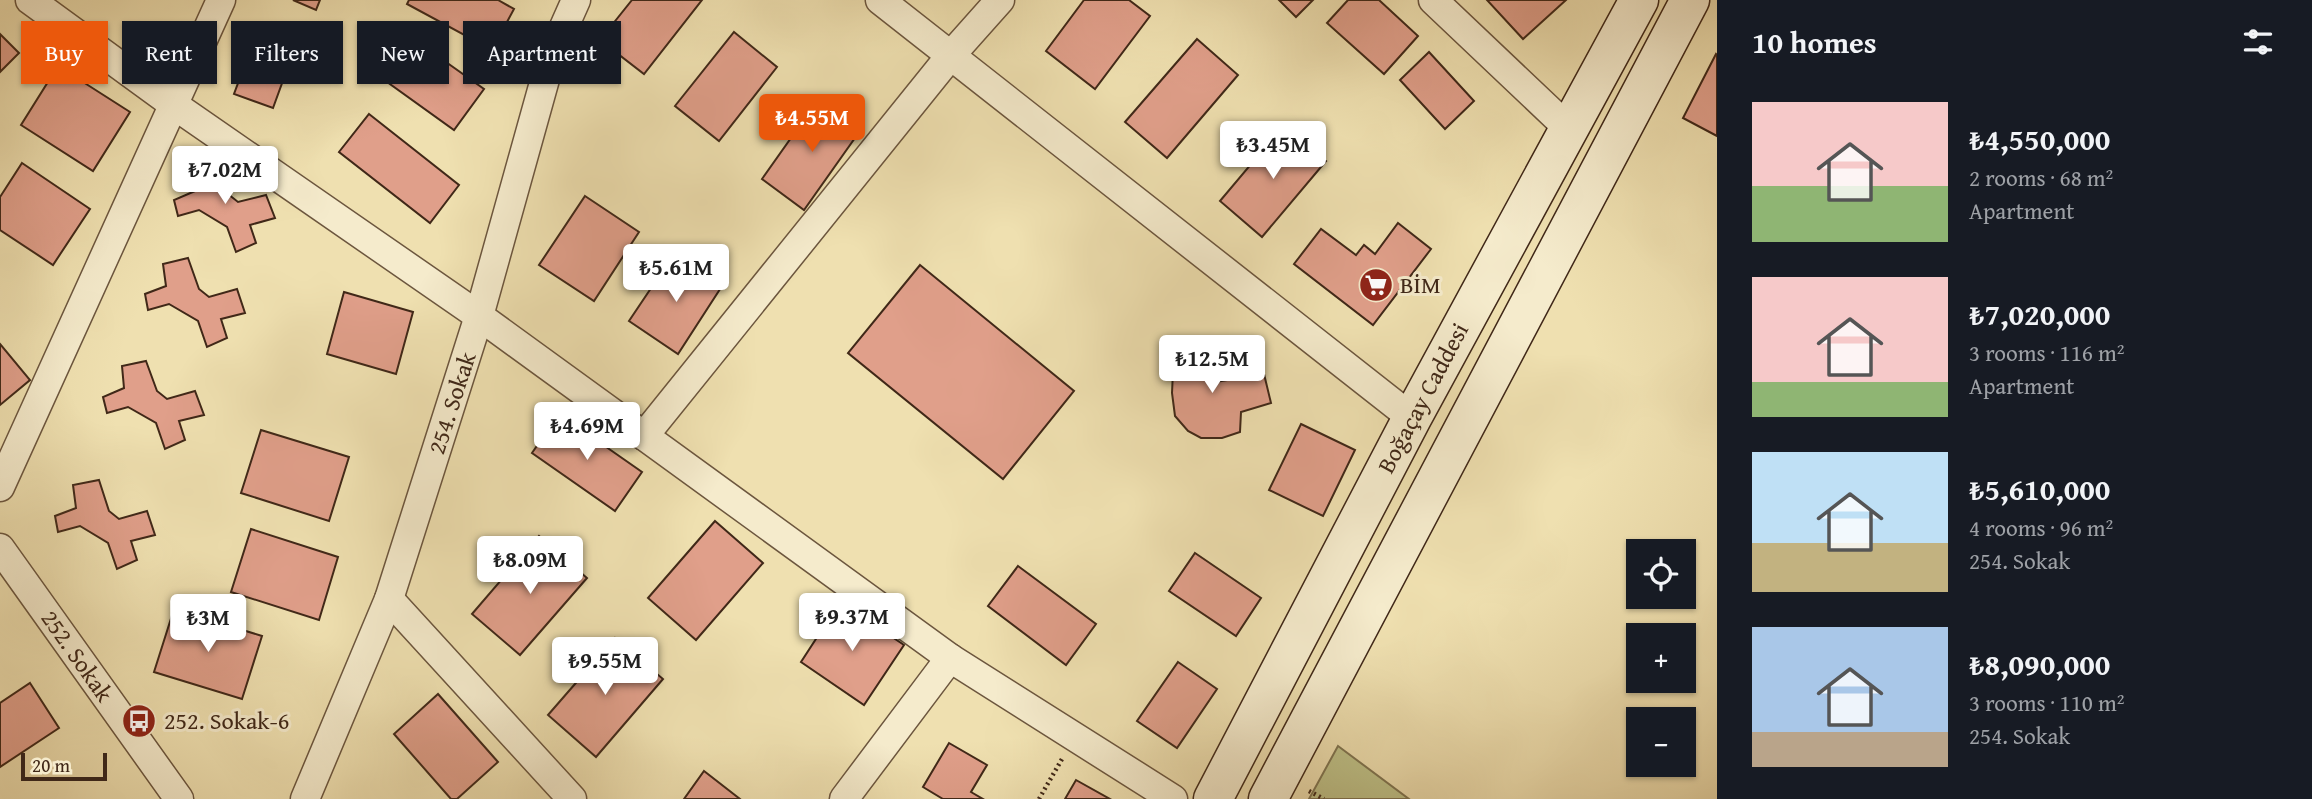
<!DOCTYPE html>
<html lang="en">
<head>
<meta charset="utf-8">
<style>
  body { margin:0; font-family:"Gentium Book Plus",serif; background:#242831; color:#f1f3f6; height:100vh; display:flex; flex-direction:column; font-size:26px; white-space:nowrap }
  * { box-sizing:border-box; margin:0 }
  p { font-size:23px; color:#9ea1a6 }
  .icon { flex:none; width:38px; height:38px; fill:none; stroke:currentColor; stroke-width:2; stroke-linecap:round; stroke-linejoin:round }
  .map { position:relative; flex:1; overflow:hidden }
  .drawer { display:flex; flex-direction:column; background:#171b24; width:595px }
  .drawer>* { flex:none }
  .banner { position:absolute; left:21px; top:21px; width:665px; height:63px; display:flex; gap:14px }
  .fabs { position:absolute; left:1626px; top:539px; display:grid; gap:14px }
  .fabs a { display:grid; place-items:center; width:70px; height:70px; border-radius:0px; background:#171b24; box-shadow:0 2px 5px #0004; font-size:35px }
  .scale { position:absolute; left:21px; bottom:18px; width:86px; box-sizing:border-box; padding-left:7px; border:4px solid #402818; border-top:0; font-size:19px; line-height:24px; white-space:nowrap; color:#402818; -webkit-text-stroke:5px #f5ebcc; paint-order:stroke }
  .price { position:absolute; translate:-50% -60px; padding:0 16px; border-radius:7px; background:#fff; color:#222; font-size:23px; line-height:46px; filter:drop-shadow(0 2px 4px #0008) }
  .price::after { content:''; position:absolute; left:50%; top:42px; width:21px; height:16px; margin-left:-10px; background:inherit; clip-path:polygon(0 0,100% 0,50% 100%) }
  .price.current { background:#ea580c; color:#fff }
  ul { padding:0; list-style:none }
  li { display:flex; align-items:center; gap:21px; height:175px; padding:0 35px }
  li span { display:grid; place-items:center; flex:none; width:196px; height:140px; border-radius:0px; color:#555 }
  li>.icon { margin-inline-start:auto }
  span .icon { width:84px; height:84px; fill:#fffc; stroke-width:1 }
  li b { font-size:30px }
  h2 { display:flex; justify-content:space-between; align-items:center; height:84px; padding:0 35px; font-size:30px }
  .tag { padding:0 24px; border-radius:0px; background:#171b24; box-shadow:0 2px 5px #0004; font-size:24px; line-height:63px }
  .tag.current { background:#ea580c; color:#fff }
  main { display:flex; flex:1; min-height:0 }
  .map>svg:first-child { display:block }
  .green { fill:#bec188; stroke:#7f7450; stroke-width:2 }
  .building { fill:#e09f8a; stroke:#402818; stroke-width:2 }
  .lines { fill:none; stroke-linecap:round; stroke-linejoin:round }
  .minor-casing { stroke:#6c563e; stroke-width:31 }
  .secondary-casing { stroke:#402818; stroke-width:41 }
  .path { stroke:#402818; stroke-width:4.5; stroke-dasharray:2 3.5; stroke-linecap:butt }
  .minor { stroke:#f5ebcc; stroke-width:28 }
  .secondary { stroke:#f5ebcc; stroke-width:38 }
  .labels { text-anchor:middle; stroke-width:6; stroke-linejoin:round; paint-order:stroke }
  .poi-label { font-size:24px; fill:#402818; stroke:#f5ebcc; text-anchor:start }
  .street-label { font-size:24px; fill:#402818; stroke:#f5ebcc }
</style>
</head>
<body>
<main>
<div class="map">
<svg width="1717" height="799" viewBox="0 0 1717 799">
  <rect width="100%" height="100%" fill="#efe0b0"/>
  <filter id="stains"><feTurbulence type="fractalNoise" baseFrequency=".00286" numOctaves="4"/><feColorMatrix values="0 0 0 0 .2 0 0 0 0 .09 0 0 0 0 .02 0 0 0 .5 -.17"/></filter>
  <radialGradient id="worn" r=".72"><stop offset=".6" stop-color="#630" stop-opacity="0"/><stop offset="1" stop-color="#630" stop-opacity=".3"/></radialGradient>
  <polygon class="green" points="1338,746 1409,799 1309,799"/>
  <g class="building">
    <polygon points="293,0 320,0 316,10"/>
    <polygon points="409,0 498,0 514,9 492,50 407,4"/>
    <polygon points="632,0 702,0 644,74 600,40"/>
    <polygon points="1084,0 1129,0 1150,16 1095,89 1046,51"/>
    <polygon points="1279,0 1313,0 1296,17"/>
    <polygon points="1348,0 1379,0 1418,36 1384,74 1327,23"/>
    <polygon points="1487,0 1566,0 1523,39"/>
    <polygon points="259,27 297,42 273,108 234,94"/>
    <polygon points="734,32 777,67 719,141 675,106"/>
    <polygon points="405,33 484,89 454,130 376,74"/>
    <polygon points="0,34 19,53 0,72"/>
    <polygon points="1197,39 1238,75 1167,158 1125,122"/>
    <polygon points="1429,52 1474,101 1445,129 1400,80"/>
    <polygon points="1716,54 1717,55 1717,136 1683,118"/>
    <polygon points="58,66 130,112 93,171 21,125"/>
    <polygon points="820,97 862,128 804,210 762,179"/>
    <polygon points="369,114 459,185 430,223 339,152"/>
    <polygon points="1284,125 1326,161 1262,237 1220,201"/>
    <polygon points="22,163 90,209 53,265 0,230 0,197"/>
    <polygon points="218,164 228,194 238,202 266,195 275,218 250,225 256,243 236,252 227,227 199,210 178,216 174,200 195,191 193,169"/>
    <polygon points="585,196 639,232 594,301 539,265"/>
    <polygon points="1398,223 1431,249 1373,325 1294,264 1321,229 1356,255 1364,245 1375,254"/>
    <polygon points="674,254 722,286 678,354 629,321"/>
    <polygon points="188,258 199,289 209,297 237,289 245,313 221,319 227,338 207,347 198,321 169,304 148,310 145,294 166,286 163,264"/>
    <polygon points="920,265 1074,391 1003,479 848,353"/>
    <polygon points="344,292 413,312 396,374 327,354"/>
    <polygon points="0,344 30,380 0,405"/>
    <polygon points="1213,348 1215,382 1264,374 1271,403 1241,412 1240,432 1222,438 1201,438 1188,431 1175,416 1172,393 1174,349"/>
    <polygon points="146,361 157,391 167,399 195,391 204,415 179,421 185,440 165,449 156,423 128,407 107,413 103,397 124,388 122,366"/>
    <polygon points="559,414 642,472 615,511 532,453"/>
    <polygon points="1301,424 1355,450 1323,516 1269,490"/>
    <polygon points="261,430 349,457 329,521 241,493"/>
    <polygon points="99,480 109,511 119,519 147,511 155,535 131,541 137,560 117,569 108,543 80,526 58,532 55,516 76,508 73,485"/>
    <polygon points="715,521 763,563 696,640 648,598"/>
    <polygon points="251,529 338,557 319,620 231,592"/>
    <polygon points="539,536 587,578 520,655 472,614"/>
    <polygon points="1195,553 1261,598 1236,636 1169,591"/>
    <polygon points="1018,566 1096,624 1066,665 988,606"/>
    <polygon points="840,602 904,645 864,705 801,662"/>
    <polygon points="174,609 262,636 242,699 154,672"/>
    <polygon points="615,638 663,679 596,757 548,715"/>
    <polygon points="1178,662 1217,689 1177,748 1137,721"/>
    <polygon points="30,683 59,728 0,767 0,703"/>
    <polygon points="438,694 498,762 457,799 451,799 394,734"/>
    <polygon points="949,743 987,765 971,792 983,799 943,799 923,787"/>
    <polygon points="704,771 740,799 684,799"/>
    <polygon points="1076,780 1110,799 1065,799"/>
  </g>
  <g class="lines">
    <g class="minor-casing">
      <g id="minor">
        <polyline points="30,0 174,105 479,316 950,658 1173,799"/>
        <polyline points="880,0 1412,418"/>
        <polyline points="1433,0 1568,128"/>
        <polyline points="644,436 951,55 1000,0"/>
        <polyline points="0,487 221,0"/>
        <polyline points="0,548 179,799"/>
        <polyline points="389,599 572,799"/>
        <polyline points="305,799 389,599 479,316 552,54 576,0"/>
        <polyline points="844,799 950,658"/>
      </g>
    </g>
    <g class="secondary-casing">
      <g id="secondary">
        <polyline points="1213,799 1412,418 1639,0"/>
        <polyline points="1268,799 1690,0"/>
      </g>
    </g>
    <g class="path">
      <polyline points="1309,791 1324,799"/>
      <polyline points="1039,799 1062,759"/>
    </g>
    <use href="#minor" class="minor"/>
    <use href="#secondary" class="secondary"/>
  </g>
  <defs>
    <g id="supermarket-disc" transform="scale(1.75)"><circle r="9.5" fill="#8f2418" stroke="#f5ebcc"/><path d="M-6-5.5h2.5l.6 2H6L4.5 2H-2.5L-4.4-4H-6ZM-1.5 3.2a1.3 1.3 0 1 0 .1 0ZM3 3.2a1.3 1.3 0 1 0 .1 0Z" fill="#fff"/></g>
    <g id="bus-disc" transform="scale(1.75)"><circle r="9.5" fill="#8f2418" stroke="#f5ebcc"/><path d="M-5-6H5V4H4V6H2V4H-2V6H-4V4H-5ZM-3.5-4V0h7V-4ZM-3.5 1.2v1.5H-2V1.2ZM2 1.2v1.5H3.5V1.2Z" fill="#fff"/></g>
  </defs>
  <g fill-rule="evenodd">
    <use href="#supermarket-disc" x="1376" y="285"/>
    <use href="#bus-disc" x="139" y="721"/>
  </g>
  <g class="labels">
    <g class="poi-label">
      <text x="1400" y="293">BİM</text>
      <text x="164" y="729">252. Sokak-6</text>
    </g>
    <g class="street-label">
      <text transform="translate(1423 398) rotate(-62)" y="8">Boğaçay Caddesi</text>
      <text transform="translate(452 403) rotate(-72)" y="8">254. Sokak</text>
      <text transform="translate(77 656) rotate(55)" y="8">252. Sokak</text>
    </g>
  </g>
  <rect width="100%" height="100%" filter="url(#stains)"/>
  <rect width="100%" height="100%" fill="url(#worn)"/>
</svg>
<div class="fabs">
<a><svg class="icon" aria-label="locate" viewBox="0 0 24 24"><circle cx="12" cy="12" r="6"/><path d="M12 2v4M12 18v4M2 12h4M18 12h4"/></svg></a>
<a>+</a>
<a>−</a>
</div>
<div class="scale">20 m</div>
<b class="price current" style="left:812px;top:154px">₺4.55M</b>
<b class="price" style="left:1273px;top:181px">₺3.45M</b>
<b class="price" style="left:225px;top:206px">₺7.02M</b>
<b class="price" style="left:676px;top:304px">₺5.61M</b>
<b class="price" style="left:1212px;top:395px">₺12.5M</b>
<b class="price" style="left:587px;top:462px">₺4.69M</b>
<b class="price" style="left:530px;top:596px">₺8.09M</b>
<b class="price" style="left:852px;top:653px">₺9.37M</b>
<b class="price" style="left:208px;top:654px">₺3M</b>
<b class="price" style="left:605px;top:697px">₺9.55M</b>
<div class="banner">
<a class="tag current">Buy</a>
<a class="tag">Rent</a>
<a class="tag">Filters</a>
<a class="tag">New</a>
<a class="tag">Apartment</a>
</div>
</div>
<section class="drawer">
<h2>10 homes<svg class="icon" aria-label="filters" viewBox="0 0 24 24"><path d="M4 7h16M4 17h16"/><circle cx="9" cy="7" r="2"/><circle cx="15" cy="17" r="2"/></svg></h2>
<ul>
<li><span style="background:linear-gradient(#f6c9c9 60%,#8fb573 0)"><svg class="icon" aria-label="home" viewBox="0 0 24 24"><path d="M3 11l9-7 9 7M6 9v11h12V9"/></svg></span><div><b>₺4,550,000</b><p>2 rooms · 68 m²</p><p>Apartment</p></div></li>
<li><span style="background:linear-gradient(#f6c9c9 75%,#8fb573 0)"><svg class="icon" aria-label="home" viewBox="0 0 24 24"><path d="M3 11l9-7 9 7M6 9v11h12V9"/></svg></span><div><b>₺7,020,000</b><p>3 rooms · 116 m²</p><p>Apartment</p></div></li>
<li><span style="background:linear-gradient(#bfe0f5 65%,#c2b280 0)"><svg class="icon" aria-label="home" viewBox="0 0 24 24"><path d="M3 11l9-7 9 7M6 9v11h12V9"/></svg></span><div><b>₺5,610,000</b><p>4 rooms · 96 m²</p><p>254. Sokak</p></div></li>
<li><span style="background:linear-gradient(#a9c7e8 75%,#b9a48a 0)"><svg class="icon" aria-label="home" viewBox="0 0 24 24"><path d="M3 11l9-7 9 7M6 9v11h12V9"/></svg></span><div><b>₺8,090,000</b><p>3 rooms · 110 m²</p><p>254. Sokak</p></div></li>
</ul>
</section>
</main>
</body>
</html>
